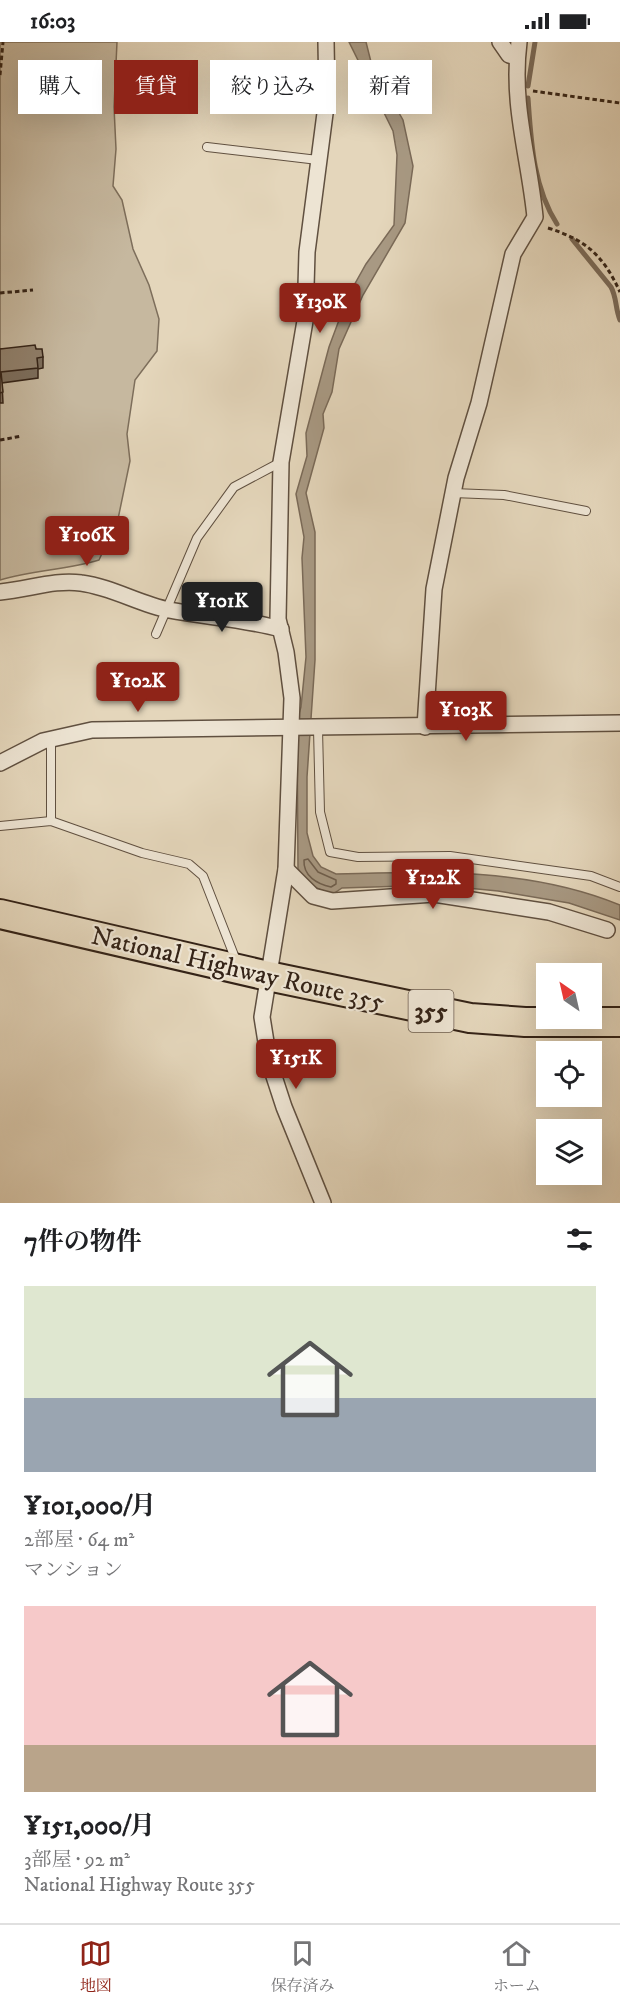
<!DOCTYPE html>
<html lang="ja">
<head>
<meta charset="utf-8">
<style>
  body { margin:0; font-family:"IM FELL DW Pica","Noto Serif JP",serif; background:#f6f6f6; color:#202124; height:100vh; display:flex; flex-direction:column; font-size:22px; white-space:nowrap }
  * { box-sizing:border-box; margin:0 }
  p { font-size:20px; color:#757577 }
  .icon { flex:none; width:33px; height:33px; fill:none; stroke:currentColor; stroke-width:2; stroke-linecap:round; stroke-linejoin:round }
  .map { position:relative; height:1161px; overflow:hidden }
  .details { display:flex; flex-direction:column; background:#fff; flex:1 }
  .details>* { flex:none }
  .hud { position:absolute; left:18px; top:18px; width:585px; height:54px; display:flex; gap:12px }
  .needle { width:39px; rotate:326deg }
  .buttons { position:absolute; left:536px; top:921px; display:grid; gap:12px }
  .buttons a { display:grid; place-items:center; width:66px; height:66px; border-radius:0px; background:#fff; box-shadow:0 6px 24px #0002; font-size:30px }
  .price { position:absolute; translate:-50% -51px; padding:0 14px; border-radius:6px; background:#8f2418; color:#fff; font-size:20px; line-height:39px; filter:drop-shadow(0 2px 3px #0008) }
  .price::after { content:''; position:absolute; left:50%; top:36px; width:18px; height:14px; margin-left:-9px; background:inherit; clip-path:polygon(0 0,100% 0,50% 100%) }
  .price.on { background:#222; color:#fff }
  ul { padding:0; list-style:none }
  li { display:grid; align-content:center; gap:12px; height:318px; padding:0 24px }
  li span { display:grid; place-items:center; height:186px; border-radius:0px; color:#555 }
  li>.icon { margin-inline-start:auto }
  span .icon { width:108px; height:108px; fill:#fffc; stroke-width:1 }
  li b { font-size:26px }
  h2 { display:flex; justify-content:space-between; align-items:center; height:72px; padding:0 24px; font-size:26px }
  .pill { padding:0 21px; border-radius:0px; background:#fff; box-shadow:0 6px 24px #0002; font-size:21px; line-height:54px }
  .pill.on { background:#8f2418; color:#fff }
  .status { display:flex; justify-content:space-between; align-items:center; height:42px; padding:0 30px; background:#fff; direction:ltr }
  .status svg { height:16px; fill:currentColor }
  .tab-bar { display:flex; justify-content:space-around; align-items:center; height:84px; border-top:2px solid #e0e0e0; background:#fff; font-size:16px; color:#757577 }
  .tab-bar a { display:grid; justify-items:center; gap:3px }
  .tab-bar .on { color:#8f2418 }
  .map>svg:first-child { display:block }
  .green { fill:#c6b89f; stroke:#7d6e5b; stroke-width:1.5 }
  .water { fill:#a89983; stroke:#7a6a58; stroke-width:1.5 }
  .lines { fill:none; stroke-linecap:round; stroke-linejoin:round }
  .shore { stroke:#6e5e4d; stroke-width:1.5 }
  .stream { stroke:#7a6a58; stroke-width:5 }
  .lane-casing { stroke:#605040; stroke-width:10 }
  .street-casing { stroke:#605040; stroke-width:18 }
  .highway-casing { stroke:#342317; stroke-width:32 }
  .path { stroke:#342317; stroke-width:3; stroke-dasharray:4.5 3; stroke-linecap:butt }
  .lane { stroke:#ede4d3; stroke-width:8 }
  .street { stroke:#ede4d3; stroke-width:15 }
  .highway { stroke:#e4d6bb; stroke-width:28 }
  .wall { fill:#7c6e5d; stroke:#342317; stroke-width:1.5 }
  .building { fill:#90806c; stroke:#342317; stroke-width:1.5 }
  .labels { text-anchor:middle; stroke-width:4.5; stroke-linejoin:round; paint-order:stroke }
  .shield { fill:#ede4d3; stroke:#6c5d4f; stroke-width:1.5 }
  .shield-label { font-size:24px; font-weight:bold; fill:#342317 }
  .street-label { font-size:26px; fill:#342317; stroke:#ede4d3 }
</style>
</head>
<body>
<div class="status"><b>16:03</b><svg viewBox="0 0 49 12"><path d="M0 12V9h3v3zM5 12V6h3v6zM10 12V3h3v9zM15 12V0h3v12zM26 1h20v11H26zM47 4h2v5h-2z"/></svg></div>
<div class="map">
<svg width="620" height="1161" viewBox="0 0 620 1161">
  <rect width="100%" height="100%" fill="#e4d6bb"/>
  <filter id="stains"><feTurbulence type="fractalNoise" baseFrequency=".00333" numOctaves="4"/><feColorMatrix values="0 0 0 0 .2 0 0 0 0 .09 0 0 0 0 .02 0 0 0 .5 -.17"/></filter>
  <radialGradient id="worn" r=".72"><stop offset=".6" stop-color="#630" stop-opacity="0"/><stop offset="1" stop-color="#630" stop-opacity=".3"/></radialGradient>
  <path class="green" d="M0,0H117L114,65L116,107L113,144L122,158L133,207L149,243L159,277L157,309L135,338L127,392L130,419L118,477L99,518C67,528 33,528 0,538Z"/>
  <path class="water" d="M349,0H366L372,24L403,78L413,124L405,181L363,253L339,307L332,350L323,372L324,386L306,451L315,490V618L307,735V791L313,814L321,825L336,832C431,829 531,826 620,863V878L569,861L498,849L436,843L342,846L333,852C316,847 307,842 298,827L297,678L301,665L306,615L302,516L304,495L296,452L307,414L306,391L329,305L348,254L366,222L394,183L397,113L393,89Z"/>
  <g class="lines">
    <path class="shore" d="M308,817L318,830L336,838V842L331,845C317,842 303,834 304,818Z"/>
    <g class="stream">
      <polyline points="528,44 535,0"/>
      <path d="M528,56C531,98 533,145 557,182"/>
      <path d="M572,197L611,245C617,256 615,266 620,278"/>
    </g>
    <g class="lane-casing">
      <g id="lane">
        <polyline points="207,105 318,118"/>
        <polyline points="453,451 504,453 586,469"/>
        <polyline points="156,592 197,496 234,445 281,420"/>
        <polyline points="318,687 320,770 330,810 358,815 450,814 591,834 620,845"/>
        <polyline points="51,697 51,779"/>
        <polyline points="0,784 51,779 142,811 189,822 203,834 237,921"/>
      </g>
    </g>
    <g class="street-casing">
      <g id="street">
        <polyline points="500,0 509,13 517,15"/>
        <path d="M0,550C27,548 55,537 81,541C112,545 139,562 169,568C207,575 244,577 281,587"/>
        <path d="M425,685L434,547L456,436L479,361L513,212L535,175C529,114 511,63 519,0"/>
        <polyline points="0,721 43,699 92,688 620,681"/>
        <polyline points="286,827 313,854 332,859 434,852 549,870 607,888"/>
        <polyline points="323,1161 284,1065 269,1019 262,975 286,827 292,656 286,610 278,577 281,420 305,279 307,210 327,56 326,0"/>
      </g>
    </g>
    <g class="highway-casing">
      <polyline id="highway" points="0,872 268,934 470,976 525,980 620,980"/>
    </g>
    <g class="path">
      <polyline points="0,33 3,0"/>
      <polyline points="533,49 620,61"/>
      <path d="M548,186C586,198 603,213 620,250"/>
      <polyline points="0,251 33,248"/>
      <polyline points="0,398 22,394"/>
    </g>
    <use href="#lane" class="lane"/>
    <use href="#street" class="street"/>
    <use href="#highway" class="highway"/>
  </g>
  <polygon class="wall" points="0,307 36,307 43,315 43,326 38,327 38,336 2,341 3,361 0,361"/>
  <polygon class="building" points="35,303 36,307 42,307 43,315 37,316 38,326 1,330 3,350 0,351 0,307"/>
  <g class="labels">
    <rect class="shield" x="408.5" y="948" width="45" height="42" rx="4.5"/>
    <g class="shield-label">
      <text x="431" y="977">355</text>
    </g>
    <g class="street-label">
      <text transform="translate(238 926) rotate(13)" y="9">National Highway Route 355</text>
    </g>
  </g>
  <rect width="100%" height="100%" filter="url(#stains)"/>
  <rect width="100%" height="100%" fill="url(#worn)"/>
</svg>
<div class="buttons">
<a><svg class="needle" viewBox="-14 -14 28 28"><path d="M0-13l5 13h-10z" fill="#e53935"/><path d="M0 13l5-13h-10z" fill="#757577"/></svg></a>
<a><svg class="icon" aria-label="locate" viewBox="0 0 24 24"><circle cx="12" cy="12" r="6"/><path d="M12 2v4M12 18v4M2 12h4M18 12h4"/></svg></a>
<a><svg class="icon" aria-label="layers" viewBox="0 0 24 24"><path d="M12 4l9 5-9 5-9-5zM3 14l9 5 9-5"/></svg></a>
</div>
<b class="price" style="left:320px;top:292px">¥130K</b>
<b class="price" style="left:87px;top:525px">¥106K</b>
<b class="price on" style="left:222px;top:591px">¥101K</b>
<b class="price" style="left:138px;top:671px">¥102K</b>
<b class="price" style="left:466px;top:700px">¥103K</b>
<b class="price" style="left:433px;top:868px">¥122K</b>
<b class="price" style="left:296px;top:1048px">¥151K</b>
<div class="hud">
<a class="pill">購入</a>
<a class="pill on">賃貸</a>
<a class="pill">絞り込み</a>
<a class="pill">新着</a>
</div>
</div>
<section class="details">
<h2>7件の物件<svg class="icon" aria-label="filters" viewBox="0 0 24 24"><path d="M4 7h16M4 17h16"/><circle cx="9" cy="7" r="2"/><circle cx="15" cy="17" r="2"/></svg></h2>
<ul>
<li><span style="background:linear-gradient(#dfe7d0 60%,#9aa5b1 0)"><svg class="icon" aria-label="home" viewBox="0 0 24 24"><path d="M3 11l9-7 9 7M6 9v11h12V9"/></svg></span><div><b>¥101,000/月</b><p>2部屋 · 64 m²</p><p>マンション</p></div></li>
<li><span style="background:linear-gradient(#f6c9c9 75%,#b9a48a 0)"><svg class="icon" aria-label="home" viewBox="0 0 24 24"><path d="M3 11l9-7 9 7M6 9v11h12V9"/></svg></span><div><b>¥151,000/月</b><p>3部屋 · 92 m²</p><p>National Highway Route 355</p></div></li>
</ul>
</section>
<nav class="tab-bar">
<a class="on"><svg class="icon" aria-label="map" viewBox="0 0 24 24"><path d="M3 6l6-2 6 2 6-2v14l-6 2-6-2-6 2zM9 4v14M15 6v14"/></svg>地図</a>
<a><svg class="icon" aria-label="saved" viewBox="0 0 24 24"><path d="M7 4h10v16l-5-4-5 4z"/></svg>保存済み</a>
<a><svg class="icon" aria-label="home" viewBox="0 0 24 24"><path d="M3 11l9-7 9 7M6 9v11h12V9"/></svg>ホーム</a>
</nav>
</body>
</html>
